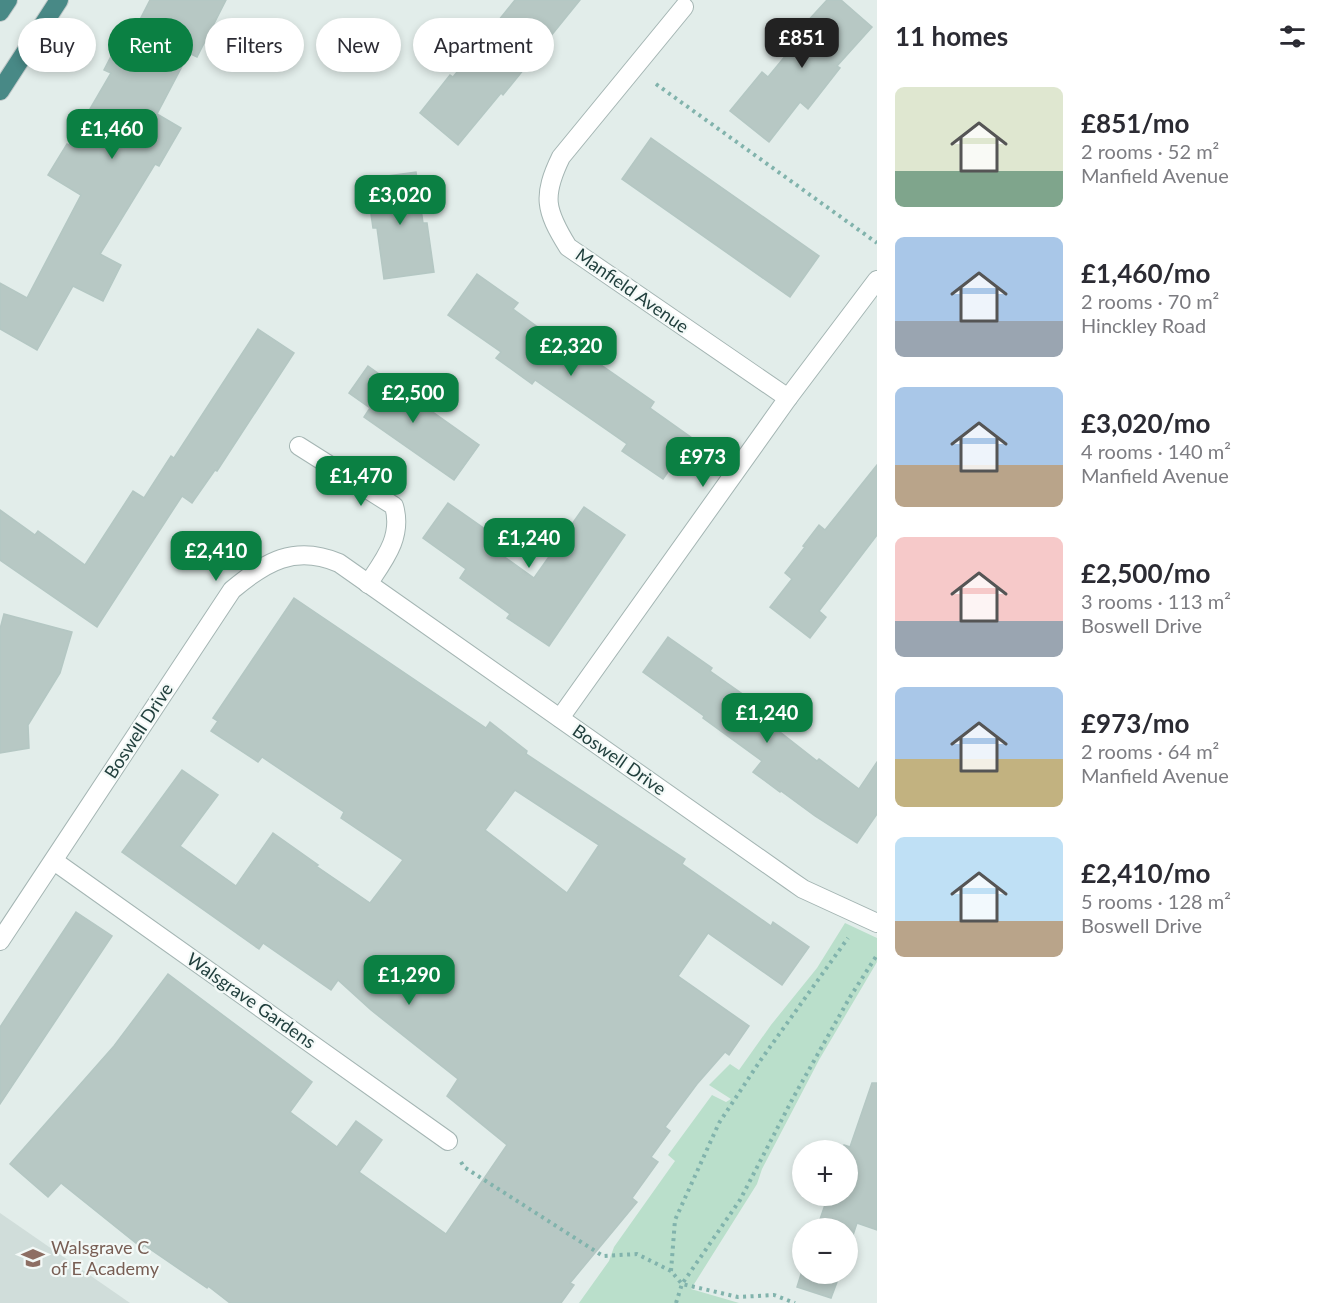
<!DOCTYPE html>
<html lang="en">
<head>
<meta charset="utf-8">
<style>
  body { margin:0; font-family:Lato,sans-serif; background:#f7f7f7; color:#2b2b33; height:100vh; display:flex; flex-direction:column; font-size:22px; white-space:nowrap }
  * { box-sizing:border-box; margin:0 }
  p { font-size:20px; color:#7c7c81 }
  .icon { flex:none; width:33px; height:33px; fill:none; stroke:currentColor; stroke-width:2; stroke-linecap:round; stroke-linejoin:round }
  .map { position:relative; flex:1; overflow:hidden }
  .panel { display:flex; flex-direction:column; background:#fff; width:450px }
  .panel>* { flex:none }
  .guide { position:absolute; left:18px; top:18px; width:570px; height:54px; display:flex; gap:12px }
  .tools { position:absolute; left:792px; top:1140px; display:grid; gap:12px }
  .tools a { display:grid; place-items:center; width:66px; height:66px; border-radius:50%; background:#fff; box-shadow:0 3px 9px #0003; font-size:30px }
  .price { position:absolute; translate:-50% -51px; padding:0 14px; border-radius:12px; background:#0b8043; color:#fff; font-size:20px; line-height:39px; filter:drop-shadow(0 2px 3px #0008) }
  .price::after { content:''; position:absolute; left:50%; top:36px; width:18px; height:14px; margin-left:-9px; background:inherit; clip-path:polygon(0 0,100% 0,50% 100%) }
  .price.on { background:#222; color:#fff }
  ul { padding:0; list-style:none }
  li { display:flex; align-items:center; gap:18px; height:150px; padding:0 18px }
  li span { display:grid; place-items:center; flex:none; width:168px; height:120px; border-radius:9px; color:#555 }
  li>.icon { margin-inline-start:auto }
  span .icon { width:72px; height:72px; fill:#fffc; stroke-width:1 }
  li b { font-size:26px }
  h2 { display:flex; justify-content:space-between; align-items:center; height:72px; padding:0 18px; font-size:26px }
  .chip { padding:0 21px; border-radius:27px; background:#fff; box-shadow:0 3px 9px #0003; font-size:21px; line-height:54px }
  .chip.on { background:#0b8043; color:#fff }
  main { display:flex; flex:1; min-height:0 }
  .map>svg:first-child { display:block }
  .built { fill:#d0ddda }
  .green { fill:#badfcb }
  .building { fill:#b7c8c4; stroke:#b4c7c3; stroke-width:1.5; fill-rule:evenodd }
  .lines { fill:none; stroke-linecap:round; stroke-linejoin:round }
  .minor-casing { stroke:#a4b5b3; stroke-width:20 }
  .trunk-casing { stroke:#c1c9c9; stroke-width:20 }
  .path { stroke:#81b3ac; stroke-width:4; stroke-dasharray:3 4.5; stroke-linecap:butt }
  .minor { stroke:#fff; stroke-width:18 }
  .trunk { stroke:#488986; stroke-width:18 }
  .labels { text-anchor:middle; stroke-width:4.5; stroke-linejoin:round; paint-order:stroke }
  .street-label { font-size:18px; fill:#213f3d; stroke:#f3f9f7 }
  .education-label { font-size:18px; fill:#785e54; stroke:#f3f9f7; text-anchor:start }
</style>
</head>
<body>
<main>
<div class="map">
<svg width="877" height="1303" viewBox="0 0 877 1303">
  <rect width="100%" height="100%" fill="#e2edea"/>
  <polygon class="built" points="0,1213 130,1303 0,1303"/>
  <polygon class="green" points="845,923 877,938 877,962 819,1060 762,1169 757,1184 691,1289 739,1303 579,1303 609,1261 614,1247 675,1161 668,1155 712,1095 726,1102 731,1099 709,1085 730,1064 739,1070 771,1025 817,968"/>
  <g class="building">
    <polygon points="150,0 226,0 197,57 189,53 157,114 181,128 159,166 155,164 100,254 121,265 103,301 73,286 37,350 0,329 0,283 27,298 81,195 48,175 67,144 69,145 111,73 104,70 123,33 131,37"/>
    <polygon points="515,0 580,0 503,95 501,93 458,145 420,113 450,75 453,77"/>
    <polygon points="827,0 841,0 872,27 837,66 840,68 808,109 800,102 769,142 730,111 762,72 768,77 810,26 806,23"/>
    <polygon points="651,138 819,256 790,297 622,179"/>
    <polygon points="416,172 423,223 427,223 434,272 384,279 377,228 373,228 366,179"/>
    <polygon points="477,274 518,303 513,309 568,349 571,344 654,402 650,408 692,438 663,479 622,451 627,444 535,380 532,384 496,358 501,352 448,315"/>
    <polygon points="258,329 294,353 217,471 215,470 192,503 182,496 97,627 0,560 0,510 35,535 38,531 85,565 133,491 144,498 171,456 174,458"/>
    <polygon points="368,366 479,445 454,480 364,417 370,408 349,393"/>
    <polygon points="877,465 877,535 819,611 826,617 810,638 770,607 792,579 785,573 805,547 803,546 819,525 825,530"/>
    <polygon points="448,503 492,534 485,543 534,578 584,507 625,535 549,646 507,618 510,614 460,578 466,569 423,538"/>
    <path d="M294,598L486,728L490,722L527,751L526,754L685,859L682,864L771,926L773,922L809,947L782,985L708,933L678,976L749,1026L729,1055L725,1052L697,1084L665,1127L670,1131L651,1157L658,1162L632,1198L637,1202L570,1283L574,1285L561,1303H230L208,1286L207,1288L144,1245L142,1248L61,1183L48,1197L10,1164L114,1046L168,974L312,1082L290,1112L337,1147L356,1121L382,1140L359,1172L446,1234L507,1145L447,1096L458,1079L371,1010L338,980L331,990L263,943L259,949L122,852L182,770L218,795L180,846L236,886L273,833L318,865L316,866L370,903L403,860L341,818L344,812L262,757L258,762L211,731L218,721L213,718ZM515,790L599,845L567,893L485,830Z"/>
    <polygon points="4,614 72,632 60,673 28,725 29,748 0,753 0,629"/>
    <polygon points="668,637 712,668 710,671 771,714 766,721 817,761 819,759 859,789 877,762 877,814 857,843 815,816 781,791 780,792 753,772 762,761 703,718 704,716 643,672"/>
    <polygon points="76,912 112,936 0,1104 0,1027"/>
    <polygon points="872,1083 877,1083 877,1230 857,1223 848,1250 848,1228 817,1228 828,1196 848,1196 848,1150 842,1150 844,1145 850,1147"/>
    <polygon points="802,1271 802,1274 840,1274 831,1298 797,1287"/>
  </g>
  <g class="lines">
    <g class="minor-casing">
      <g id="minor">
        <path d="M684,7L561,157C542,196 545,210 568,247L788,398"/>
        <path d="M299,446L394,506C403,537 384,560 368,584"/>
        <polyline points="560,718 788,398 877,280"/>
        <polyline points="54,861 448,1141"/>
        <path d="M0,941L232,590C265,562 295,544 339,563L790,880L803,889L877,923"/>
      </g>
    </g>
    <g class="trunk-casing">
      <g id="trunk">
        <polyline points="0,12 8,0"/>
        <polyline points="0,91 59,0"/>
      </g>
    </g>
    <g class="path">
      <polyline points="656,84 877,243"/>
      <polyline points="461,1162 464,1167 603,1256 637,1254 671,1271 682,1284 740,1200 793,1098 850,997 877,955"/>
      <polyline points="671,1271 675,1220 719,1123 760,1061 848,938"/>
      <polyline points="676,1303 682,1284 738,1297 774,1295 795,1303"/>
    </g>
    <use href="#minor" class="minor"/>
    <use href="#trunk" class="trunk"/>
  </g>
  <defs>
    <g id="school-bare" transform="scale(1.8)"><path d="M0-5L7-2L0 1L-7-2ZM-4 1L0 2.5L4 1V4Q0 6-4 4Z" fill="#8d6e63" stroke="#f3f9f7" stroke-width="2.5" paint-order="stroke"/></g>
  </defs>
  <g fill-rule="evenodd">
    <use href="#school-bare" x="33" y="1258"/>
  </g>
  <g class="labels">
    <g class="street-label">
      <text transform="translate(632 291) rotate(35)" y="6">Manfield Avenue</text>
      <text transform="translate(139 731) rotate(-57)" y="6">Boswell Drive</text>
      <text transform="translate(619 760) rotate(35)" y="6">Boswell Drive</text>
      <text transform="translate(251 1001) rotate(35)" y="6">Walsgrave Gardens</text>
    </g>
    <g class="education-label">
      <text x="51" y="1254">Walsgrave C<tspan x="51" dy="21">of E Academy</tspan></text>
    </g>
  </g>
</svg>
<div class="tools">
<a>+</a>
<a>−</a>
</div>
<b class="price on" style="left:802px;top:69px">£851</b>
<b class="price" style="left:112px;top:160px">£1,460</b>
<b class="price" style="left:400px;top:226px">£3,020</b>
<b class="price" style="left:571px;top:377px">£2,320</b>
<b class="price" style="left:413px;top:424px">£2,500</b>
<b class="price" style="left:703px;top:488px">£973</b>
<b class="price" style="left:361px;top:507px">£1,470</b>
<b class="price" style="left:529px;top:569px">£1,240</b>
<b class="price" style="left:216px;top:582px">£2,410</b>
<b class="price" style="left:767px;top:744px">£1,240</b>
<b class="price" style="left:409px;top:1006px">£1,290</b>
<div class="guide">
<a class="chip">Buy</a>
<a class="chip on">Rent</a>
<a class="chip">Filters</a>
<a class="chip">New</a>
<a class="chip">Apartment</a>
</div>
</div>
<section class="panel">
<h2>11 homes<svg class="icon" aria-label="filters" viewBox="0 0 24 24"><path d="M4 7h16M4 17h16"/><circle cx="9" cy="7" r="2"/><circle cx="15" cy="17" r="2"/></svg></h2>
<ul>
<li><span style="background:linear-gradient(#dfe7d0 70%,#7fa58c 0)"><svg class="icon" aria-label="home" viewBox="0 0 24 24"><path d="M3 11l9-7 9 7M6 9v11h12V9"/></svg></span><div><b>£851/mo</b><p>2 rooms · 52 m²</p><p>Manfield Avenue</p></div></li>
<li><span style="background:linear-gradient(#a9c7e8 70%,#9aa5b1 0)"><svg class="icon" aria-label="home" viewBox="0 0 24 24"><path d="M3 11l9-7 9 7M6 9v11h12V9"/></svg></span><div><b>£1,460/mo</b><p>2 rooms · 70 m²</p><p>Hinckley Road</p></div></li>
<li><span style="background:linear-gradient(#a9c7e8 65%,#b9a48a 0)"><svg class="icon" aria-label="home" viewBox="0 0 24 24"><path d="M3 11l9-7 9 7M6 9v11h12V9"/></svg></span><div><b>£3,020/mo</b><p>4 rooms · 140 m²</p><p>Manfield Avenue</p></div></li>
<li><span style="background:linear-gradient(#f6c9c9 70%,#9aa5b1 0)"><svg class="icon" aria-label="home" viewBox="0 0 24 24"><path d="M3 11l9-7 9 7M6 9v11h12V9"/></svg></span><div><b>£2,500/mo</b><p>3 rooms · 113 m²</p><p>Boswell Drive</p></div></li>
<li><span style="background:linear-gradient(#a9c7e8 60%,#c2b280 0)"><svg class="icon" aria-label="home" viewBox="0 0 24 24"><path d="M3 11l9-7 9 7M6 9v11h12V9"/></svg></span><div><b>£973/mo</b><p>2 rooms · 64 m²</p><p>Manfield Avenue</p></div></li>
<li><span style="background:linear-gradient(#bfe0f5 70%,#b9a48a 0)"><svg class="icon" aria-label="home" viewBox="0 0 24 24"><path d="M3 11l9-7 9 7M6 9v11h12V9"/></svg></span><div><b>£2,410/mo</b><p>5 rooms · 128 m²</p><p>Boswell Drive</p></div></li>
</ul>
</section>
</main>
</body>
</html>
